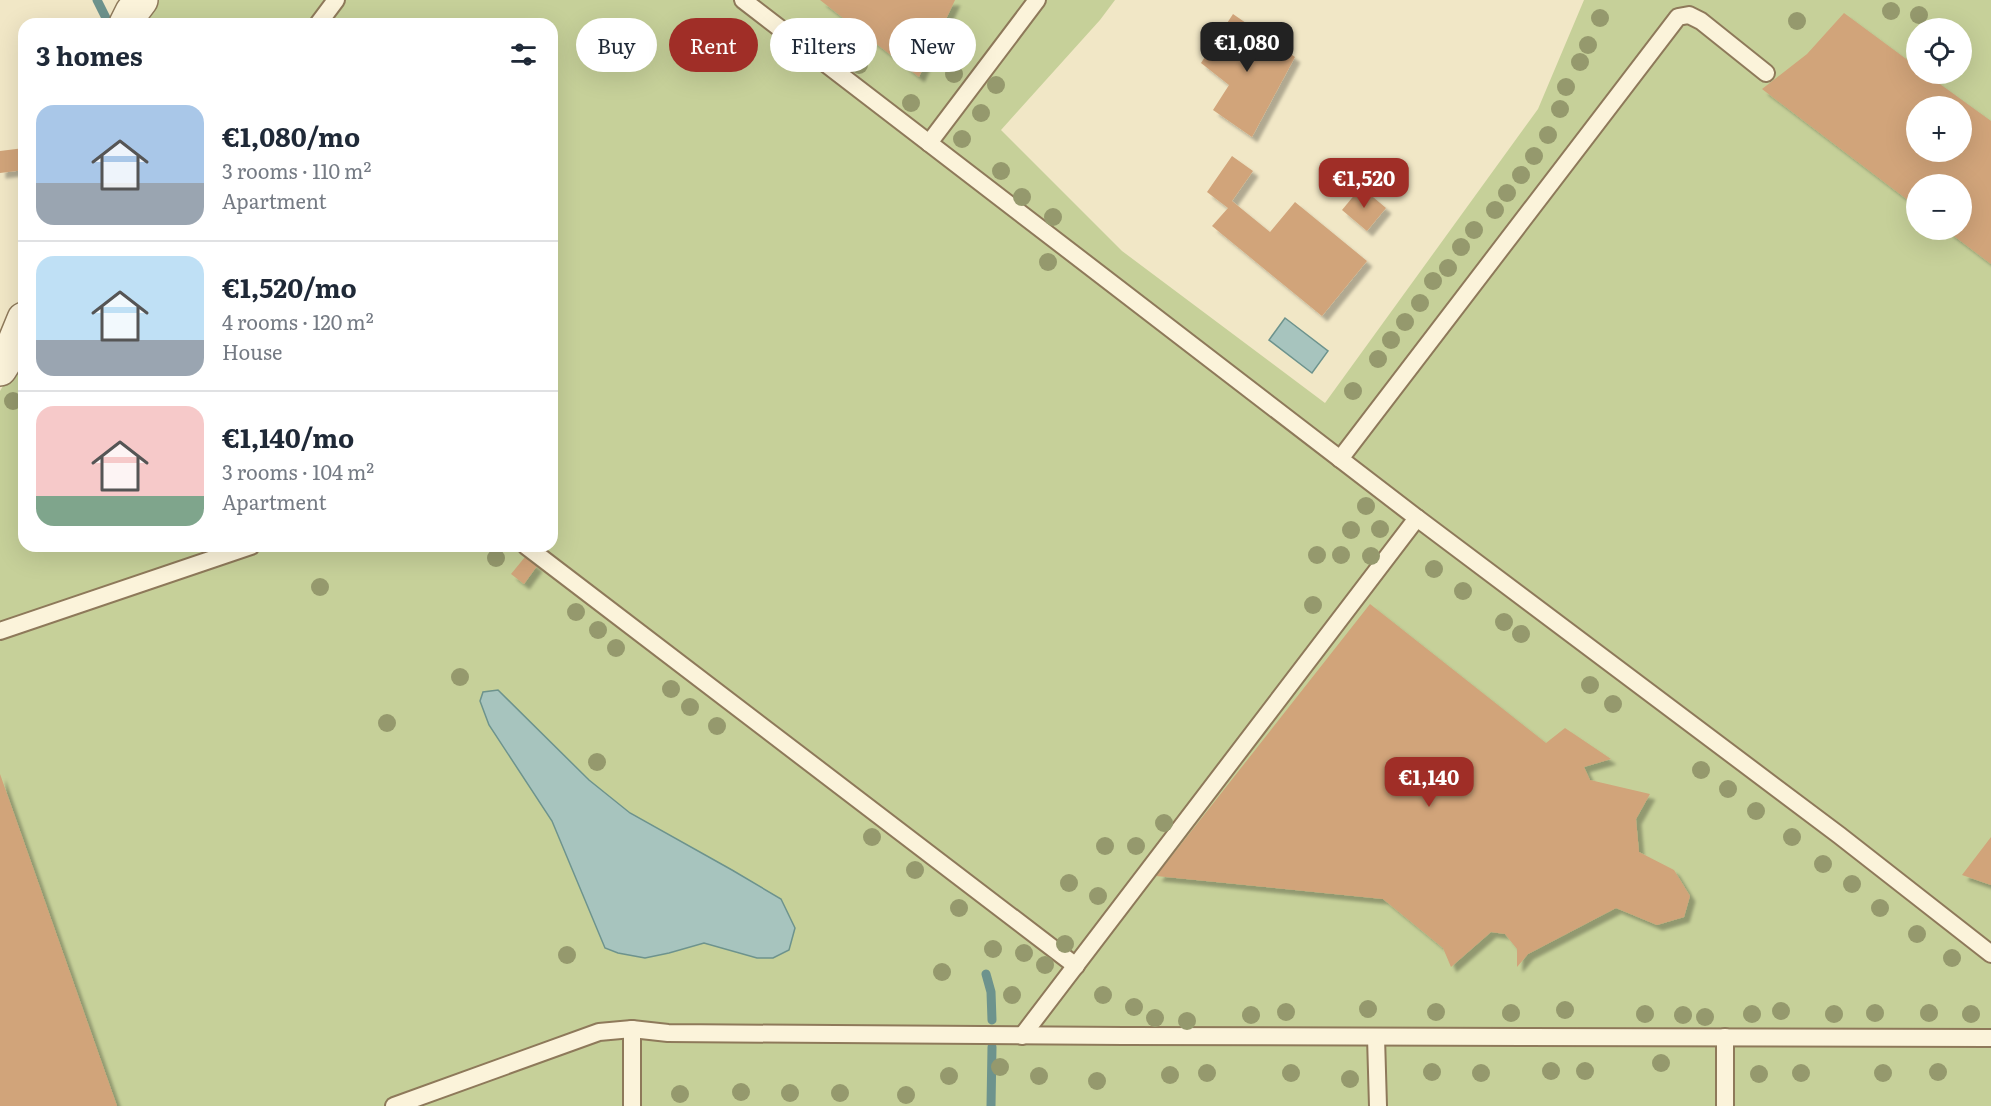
<!DOCTYPE html>
<html lang="en">
<head>
<meta charset="utf-8">
<style>
  body { margin:0; font-family:Literata,serif; background:#f6f6f7; color:#1f2937; height:100vh; display:flex; flex-direction:column; font-size:22px; white-space:nowrap }
  * { box-sizing:border-box; margin:0 }
  p { font-size:20px; color:#747a83 }
  .icon { flex:none; width:33px; height:33px; fill:none; stroke:currentColor; stroke-width:2; stroke-linecap:round; stroke-linejoin:round }
  .map { position:relative; flex:1; overflow:hidden }
  .panel { position:absolute; left:18px; top:18px; width:540px; height:534px; display:flex; flex-direction:column; background:#fff; border-radius:18px; box-shadow:0 6px 24px #0002 }
  .panel>* { flex:none }
  .hud { position:absolute; left:576px; top:18px; width:570px; height:54px; display:flex; gap:12px }
  .buttons { position:absolute; left:1906px; top:18px; display:grid; gap:12px }
  .buttons a { display:grid; place-items:center; width:66px; height:66px; border-radius:50%; background:#fff; box-shadow:0 6px 24px #0002; font-size:30px }
  .price { position:absolute; translate:-50% -51px; padding:0 14px; border-radius:12px; background:#a02e27; color:#fff; font-size:20px; line-height:39px; filter:drop-shadow(0 2px 3px #0008) }
  .price::after { content:''; position:absolute; left:50%; top:36px; width:18px; height:14px; margin-left:-9px; background:inherit; clip-path:polygon(0 0,100% 0,50% 100%) }
  .price.selected { background:#222; color:#fff }
  ul { padding:0; list-style:none }
  li { display:flex; align-items:center; gap:18px; height:150px; padding:0 18px }
  li+li { border-top:2px solid #e0e1e3 }
  li span { display:grid; place-items:center; flex:none; width:168px; height:120px; border-radius:18px; color:#555 }
  li>.icon { margin-inline-start:auto }
  span .icon { width:72px; height:72px; fill:#fffc; stroke-width:1 }
  li b { font-size:26px }
  h2 { display:flex; justify-content:space-between; align-items:center; height:72px; padding:0 18px; font-size:26px }
  .pill { padding:0 21px; border-radius:27px; background:#fff; box-shadow:0 6px 24px #0002; font-size:21px; line-height:54px }
  .pill.selected { background:#a02e27; color:#fff }
  .map>svg:first-child { display:block }
  .green { fill:#c6d099; fill-rule:evenodd }
  .water { fill:#a7c4be; stroke:#6d938d; stroke-width:1.5 }
  .lines { fill:none; stroke-linecap:round; stroke-linejoin:round }
  .stream { stroke:#6d938d; stroke-width:9 }
  .building { fill:#d1a47a; fill-rule:evenodd; filter:url(#shadow) }
  .lane-casing { stroke:#8e795a; stroke-width:20 }
  .street-casing { stroke:#8e795a; stroke-width:36 }
  .lane { stroke:#fbf3da; stroke-width:16 }
  .street { stroke:#fbf3da; stroke-width:33 }
  .tree { fill:#95996d }
</style>
</head>
<body>
<div class="map">
<svg width="1991" height="1106" viewBox="0 0 1991 1106">
  <defs>
    <filter id="shadow"><feDropShadow dx="5.5" dy="5.5" stdDeviation="1.5" flood-color="#0004"/></filter>
  </defs>
  <rect width="100%" height="100%" fill="#f1e7c6"/>
  <path class="green" d="M159,0H1115L1100,20L1001,130L1122,251L1325,403L1538,109L1584,0H1991V1106H0V391L24,350V546H552V24H144ZM1917,28H1962V74H1917ZM1917,106H1962V152H1917ZM1917,184H1962V230H1917Z"/>
  <g class="water">
    <polygon points="1285,318 1328,351 1312,373 1269,340"/>
    <polygon points="498,690 589,780 630,813 732,870 781,899 795,928 789,950 773,958 757,958 704,943 669,953 645,958 618,953 605,948 552,821 489,725 480,701 483,692"/>
  </g>
  <g class="lines">
    <g class="stream">
      <polyline points="97,0 109,24"/>
      <polyline points="986,974 991,992 992,1020"/>
      <polyline points="991,1106 992,1047"/>
    </g>
  </g>
  <g class="building">
    <polygon points="820,0 955,0 919,77"/>
    <path d="M1844,13L1917,67V74H1926L1991,121V264L1946,230H1962V184H1917V207L1762,89L1807,54ZM1917,106H1962V152H1917Z"/>
    <polygon points="1233,14 1295,57 1252,137 1213,110 1229,85 1201,63"/>
    <polygon points="24,148 24,170 0,173 0,151"/>
    <polygon points="1232,156 1253,171 1232,201 1270,232 1295,202 1367,261 1322,316 1212,226 1228,208 1207,192"/>
    <polygon points="1361,187 1386,208 1367,231 1342,210"/>
    <polygon points="525,557 537,566 524,584 511,574"/>
    <polygon points="1370,604 1546,743 1565,728 1611,759 1584,767 1590,780 1650,794 1636,819 1639,852 1674,870 1690,896 1684,917 1657,925 1616,908 1528,954 1517,967 1517,949 1505,934 1491,932 1451,967 1443,948 1383,899 1156,876"/>
    <polygon points="0,774 117,1106 0,1106"/>
    <polygon points="1991,837 1991,885 1962,875"/>
  </g>
  <g class="lines">
    <g class="lane-casing">
      <g id="lane">
        <polyline points="743,0 1417,518"/>
        <polyline points="318,24 336,0"/>
        <polyline points="929,143 1037,0"/>
        <polyline points="1340,459 1678,17 1689,15 1701,21 1766,73"/>
        <polyline points="526,546 1076,966"/>
        <polyline points="0,631 251,546"/>
        <polyline points="1022,1036 1417,518 1839,835 1991,954"/>
        <polyline points="1376,1037 1378,1106"/>
        <polyline points="1725,1037 1725,1106"/>
        <polyline points="394,1106 599,1032 632,1029 668,1033 1124,1036 1991,1038"/>
        <polyline points="632,1106 632,1029"/>
      </g>
    </g>
    <g class="street-casing">
      <g id="street">
        <polyline points="126,24 132,12 141,0"/>
        <polyline points="0,369 10,353 24,319"/>
      </g>
    </g>
    <use href="#lane" class="lane"/>
    <use href="#street" class="street"/>
  </g>
  <g class="tree">
    <circle cx="1891" cy="11" r="9"/>
    <circle cx="1919" cy="15" r="9"/>
    <circle cx="1600" cy="18" r="9"/>
    <circle cx="1797" cy="21" r="9"/>
    <circle cx="809" cy="32" r="9"/>
    <circle cx="1588" cy="45" r="9"/>
    <circle cx="1580" cy="62" r="9"/>
    <circle cx="859" cy="65" r="9"/>
    <circle cx="954" cy="74" r="9"/>
    <circle cx="996" cy="85" r="9"/>
    <circle cx="1566" cy="87" r="9"/>
    <circle cx="911" cy="103" r="9"/>
    <circle cx="1560" cy="109" r="9"/>
    <circle cx="981" cy="113" r="9"/>
    <circle cx="1548" cy="135" r="9"/>
    <circle cx="962" cy="139" r="9"/>
    <circle cx="1534" cy="156" r="9"/>
    <circle cx="1001" cy="171" r="9"/>
    <circle cx="1521" cy="175" r="9"/>
    <circle cx="1507" cy="193" r="9"/>
    <circle cx="1022" cy="197" r="9"/>
    <circle cx="1495" cy="210" r="9"/>
    <circle cx="1053" cy="217" r="9"/>
    <circle cx="1474" cy="230" r="9"/>
    <circle cx="1461" cy="247" r="9"/>
    <circle cx="1048" cy="262" r="9"/>
    <circle cx="1448" cy="268" r="9"/>
    <circle cx="1433" cy="281" r="9"/>
    <circle cx="1420" cy="303" r="9"/>
    <circle cx="1405" cy="322" r="9"/>
    <circle cx="1391" cy="340" r="9"/>
    <circle cx="1378" cy="359" r="9"/>
    <circle cx="1353" cy="391" r="9"/>
    <circle cx="13" cy="401" r="9"/>
    <circle cx="1366" cy="506" r="9"/>
    <circle cx="1380" cy="529" r="9"/>
    <circle cx="1351" cy="530" r="9"/>
    <circle cx="1317" cy="555" r="9"/>
    <circle cx="1341" cy="555" r="9"/>
    <circle cx="1371" cy="556" r="9"/>
    <circle cx="496" cy="558" r="9"/>
    <circle cx="1434" cy="569" r="9"/>
    <circle cx="320" cy="587" r="9"/>
    <circle cx="1463" cy="591" r="9"/>
    <circle cx="1313" cy="605" r="9"/>
    <circle cx="576" cy="612" r="9"/>
    <circle cx="1504" cy="622" r="9"/>
    <circle cx="598" cy="630" r="9"/>
    <circle cx="1521" cy="634" r="9"/>
    <circle cx="616" cy="648" r="9"/>
    <circle cx="460" cy="677" r="9"/>
    <circle cx="1590" cy="685" r="9"/>
    <circle cx="671" cy="689" r="9"/>
    <circle cx="1613" cy="704" r="9"/>
    <circle cx="690" cy="707" r="9"/>
    <circle cx="387" cy="723" r="9"/>
    <circle cx="717" cy="726" r="9"/>
    <circle cx="597" cy="762" r="9"/>
    <circle cx="1701" cy="770" r="9"/>
    <circle cx="1728" cy="789" r="9"/>
    <circle cx="1756" cy="811" r="9"/>
    <circle cx="1164" cy="823" r="9"/>
    <circle cx="872" cy="837" r="9"/>
    <circle cx="1792" cy="837" r="9"/>
    <circle cx="1105" cy="846" r="9"/>
    <circle cx="1136" cy="846" r="9"/>
    <circle cx="1823" cy="864" r="9"/>
    <circle cx="915" cy="870" r="9"/>
    <circle cx="1069" cy="883" r="9"/>
    <circle cx="1852" cy="884" r="9"/>
    <circle cx="1098" cy="896" r="9"/>
    <circle cx="959" cy="908" r="9"/>
    <circle cx="1880" cy="908" r="9"/>
    <circle cx="1917" cy="934" r="9"/>
    <circle cx="1065" cy="944" r="9"/>
    <circle cx="993" cy="949" r="9"/>
    <circle cx="1024" cy="953" r="9"/>
    <circle cx="567" cy="955" r="9"/>
    <circle cx="1952" cy="958" r="9"/>
    <circle cx="1045" cy="965" r="9"/>
    <circle cx="942" cy="972" r="9"/>
    <circle cx="1012" cy="995" r="9"/>
    <circle cx="1103" cy="995" r="9"/>
    <circle cx="1134" cy="1007" r="9"/>
    <circle cx="1368" cy="1009" r="9"/>
    <circle cx="1565" cy="1010" r="9"/>
    <circle cx="1781" cy="1011" r="9"/>
    <circle cx="1286" cy="1012" r="9"/>
    <circle cx="1436" cy="1012" r="9"/>
    <circle cx="1511" cy="1013" r="9"/>
    <circle cx="1875" cy="1013" r="9"/>
    <circle cx="1929" cy="1013" r="9"/>
    <circle cx="1645" cy="1014" r="9"/>
    <circle cx="1752" cy="1014" r="9"/>
    <circle cx="1834" cy="1014" r="9"/>
    <circle cx="1971" cy="1014" r="9"/>
    <circle cx="1251" cy="1015" r="9"/>
    <circle cx="1683" cy="1015" r="9"/>
    <circle cx="1705" cy="1017" r="9"/>
    <circle cx="1155" cy="1018" r="9"/>
    <circle cx="1187" cy="1021" r="9"/>
    <circle cx="1661" cy="1063" r="9"/>
    <circle cx="1000" cy="1067" r="9"/>
    <circle cx="1551" cy="1071" r="9"/>
    <circle cx="1585" cy="1071" r="9"/>
    <circle cx="1432" cy="1072" r="9"/>
    <circle cx="1938" cy="1072" r="9"/>
    <circle cx="1207" cy="1073" r="9"/>
    <circle cx="1291" cy="1073" r="9"/>
    <circle cx="1481" cy="1073" r="9"/>
    <circle cx="1801" cy="1073" r="9"/>
    <circle cx="1883" cy="1073" r="9"/>
    <circle cx="1759" cy="1074" r="9"/>
    <circle cx="1170" cy="1075" r="9"/>
    <circle cx="949" cy="1076" r="9"/>
    <circle cx="1039" cy="1076" r="9"/>
    <circle cx="1350" cy="1079" r="9"/>
    <circle cx="1097" cy="1081" r="9"/>
    <circle cx="741" cy="1092" r="9"/>
    <circle cx="790" cy="1093" r="9"/>
    <circle cx="840" cy="1093" r="9"/>
    <circle cx="680" cy="1094" r="9"/>
    <circle cx="906" cy="1095" r="9"/>
  </g>
</svg>
<div class="buttons">
<a><svg class="icon" aria-label="locate" viewBox="0 0 24 24"><circle cx="12" cy="12" r="6"/><path d="M12 2v4M12 18v4M2 12h4M18 12h4"/></svg></a>
<a>+</a>
<a>−</a>
</div>
<b class="price selected" style="left:1247px;top:73px">€1,080</b>
<b class="price" style="left:1364px;top:209px">€1,520</b>
<b class="price" style="left:1429px;top:808px">€1,140</b>
<div class="hud">
<a class="pill">Buy</a>
<a class="pill selected">Rent</a>
<a class="pill">Filters</a>
<a class="pill">New</a>
</div>
<section class="panel">
<h2>3 homes<svg class="icon" aria-label="filters" viewBox="0 0 24 24"><path d="M4 7h16M4 17h16"/><circle cx="9" cy="7" r="2"/><circle cx="15" cy="17" r="2"/></svg></h2>
<ul>
<li><span style="background:linear-gradient(#a9c7e8 65%,#9aa5b1 0)"><svg class="icon" aria-label="home" viewBox="0 0 24 24"><path d="M3 11l9-7 9 7M6 9v11h12V9"/></svg></span><div><b>€1,080/mo</b><p>3 rooms · 110 m²</p><p>Apartment</p></div></li>
<li><span style="background:linear-gradient(#bfe0f5 70%,#9aa5b1 0)"><svg class="icon" aria-label="home" viewBox="0 0 24 24"><path d="M3 11l9-7 9 7M6 9v11h12V9"/></svg></span><div><b>€1,520/mo</b><p>4 rooms · 120 m²</p><p>House</p></div></li>
<li><span style="background:linear-gradient(#f6c9c9 75%,#7fa58c 0)"><svg class="icon" aria-label="home" viewBox="0 0 24 24"><path d="M3 11l9-7 9 7M6 9v11h12V9"/></svg></span><div><b>€1,140/mo</b><p>3 rooms · 104 m²</p><p>Apartment</p></div></li>
</ul>
</section>
</div>
</body>
</html>
